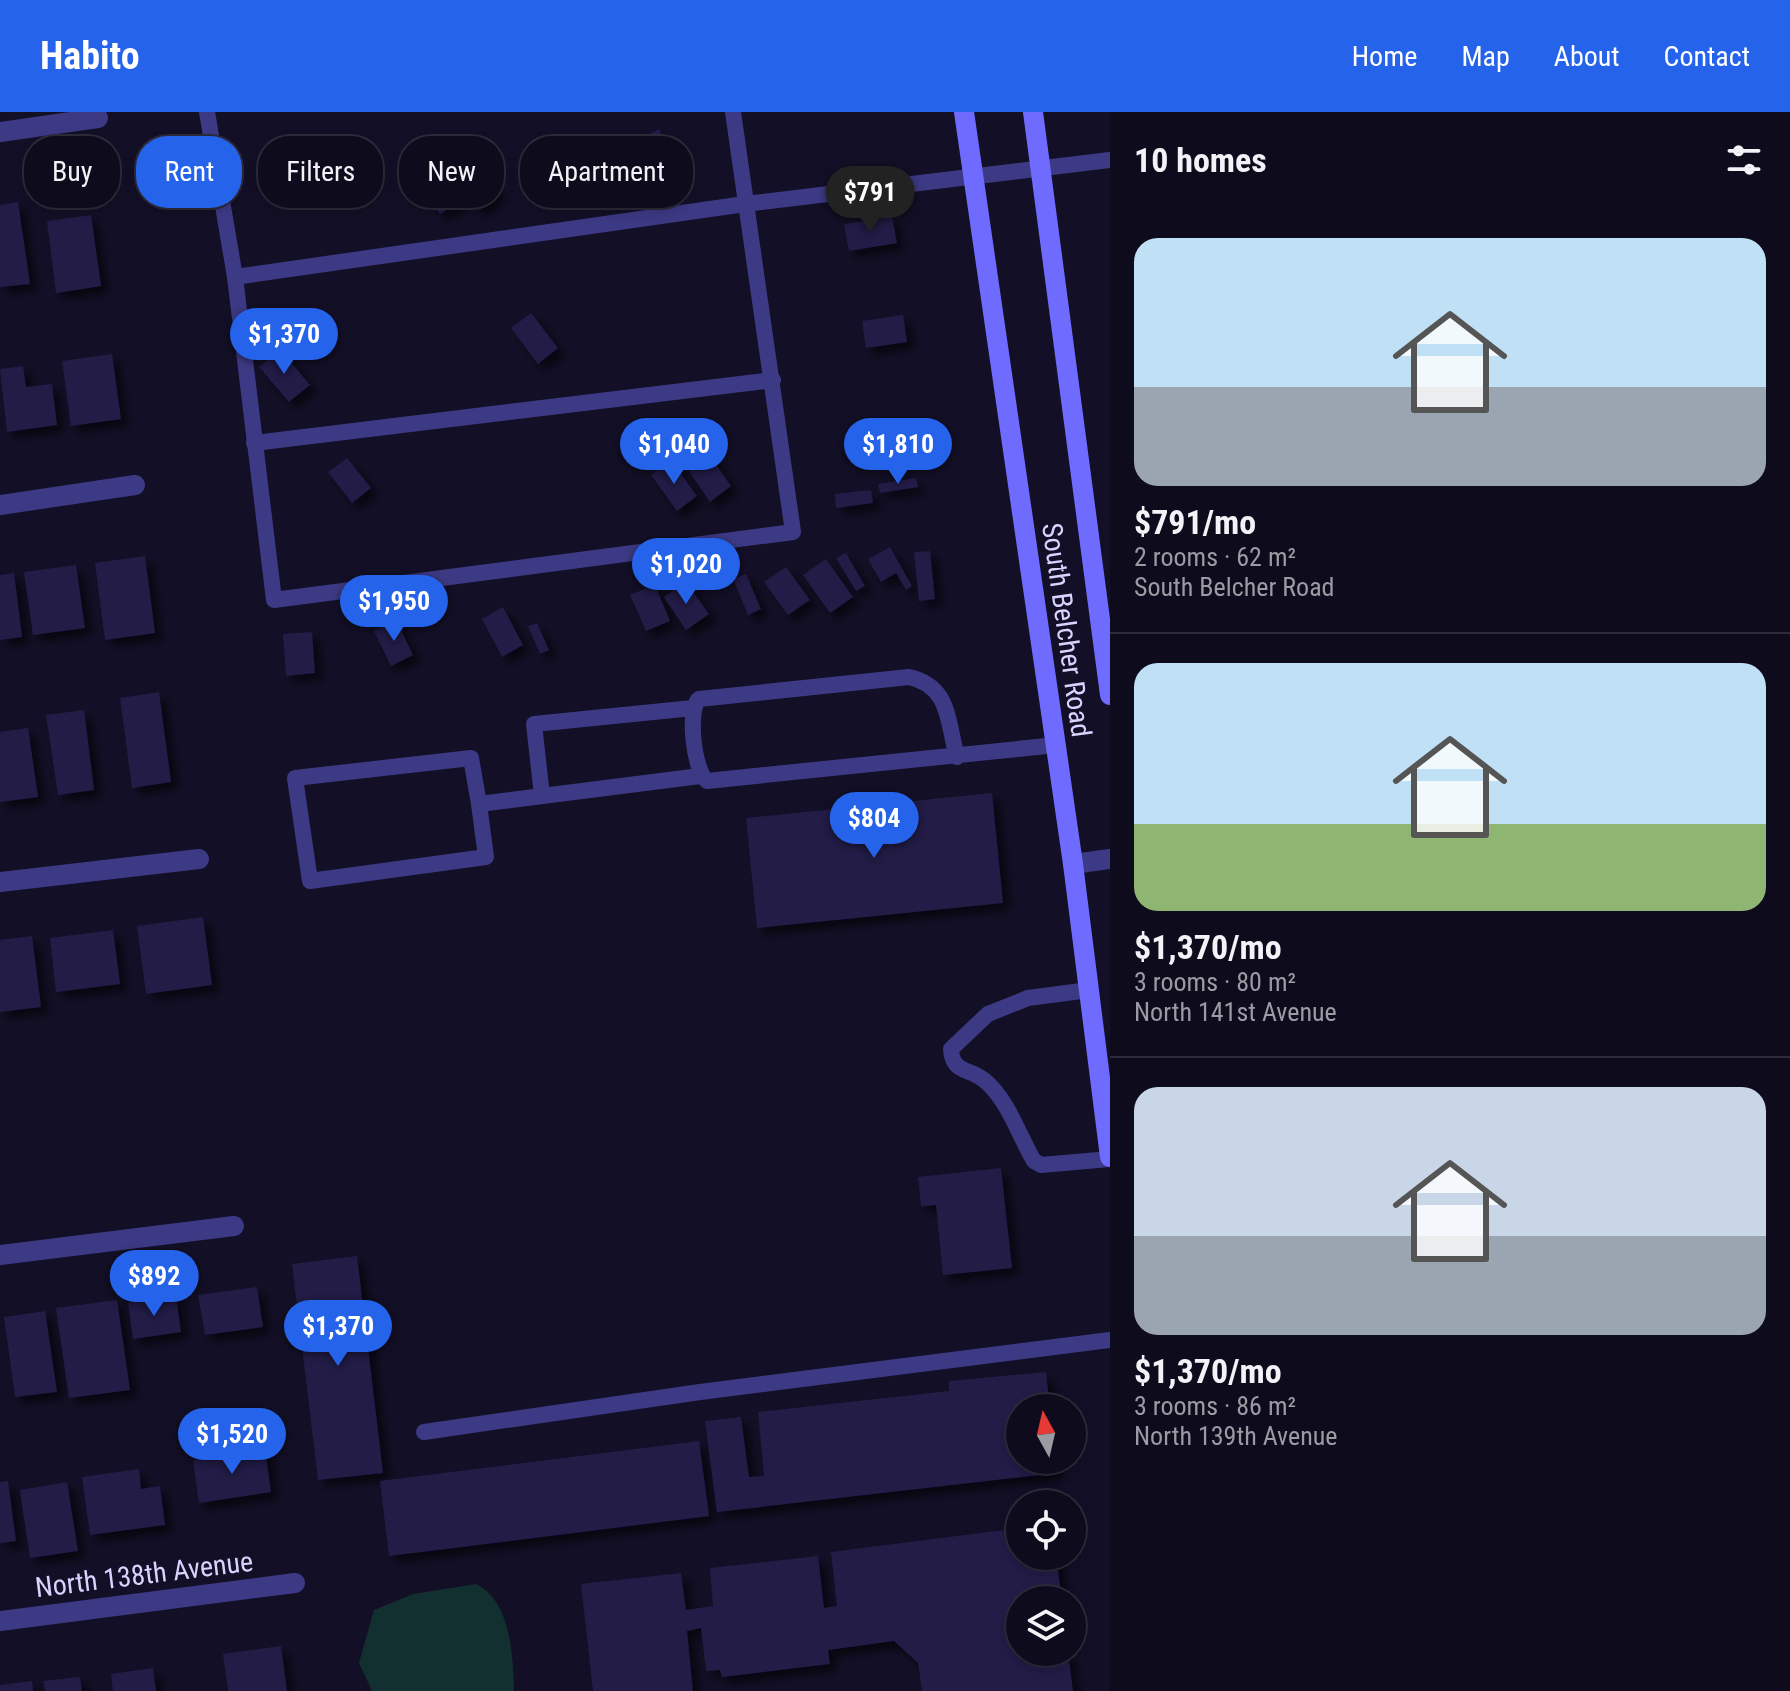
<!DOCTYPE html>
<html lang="en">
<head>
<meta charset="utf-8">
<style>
  body { margin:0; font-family:"Roboto Condensed",sans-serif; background:#1c1929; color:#f1f3f6; height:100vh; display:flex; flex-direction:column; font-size:30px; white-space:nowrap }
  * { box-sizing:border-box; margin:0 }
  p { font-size:26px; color:#9b9ba3 }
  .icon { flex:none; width:44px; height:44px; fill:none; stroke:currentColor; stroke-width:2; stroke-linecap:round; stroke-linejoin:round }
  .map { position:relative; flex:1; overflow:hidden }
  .side { display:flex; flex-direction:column; background:#0e0b1c; width:680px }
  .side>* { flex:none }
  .guide { position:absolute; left:24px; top:24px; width:760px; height:72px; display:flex; gap:16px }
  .needle { width:52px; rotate:352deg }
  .fabs { position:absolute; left:1006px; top:1282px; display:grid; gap:16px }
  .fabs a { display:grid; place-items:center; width:80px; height:80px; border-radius:50%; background:#0e0b1c; box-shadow:0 4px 12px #0003,0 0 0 2px #2e2b3b; font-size:40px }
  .price { position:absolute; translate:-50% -68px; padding:0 18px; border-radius:28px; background:#2563eb; color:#fff; font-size:26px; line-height:52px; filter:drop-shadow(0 2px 4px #0008) }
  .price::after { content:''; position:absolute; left:50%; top:48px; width:24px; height:18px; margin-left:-12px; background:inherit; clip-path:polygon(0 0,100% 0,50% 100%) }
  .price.on { background:#222; color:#fff }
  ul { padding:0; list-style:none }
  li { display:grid; align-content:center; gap:16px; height:424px; padding:0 24px }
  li+li { border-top:2px solid #2e2b3b }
  li span { display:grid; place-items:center; height:248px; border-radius:24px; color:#555 }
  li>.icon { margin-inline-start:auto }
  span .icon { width:144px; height:144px; fill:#fffc; stroke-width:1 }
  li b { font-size:34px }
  h2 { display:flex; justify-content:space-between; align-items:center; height:96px; padding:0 24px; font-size:34px }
  .tag { padding:0 28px; border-radius:32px; background:#0e0b1c; box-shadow:0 4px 12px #0003,0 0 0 2px #2e2b3b; font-size:28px; line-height:72px }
  .tag.on { background:#2563eb; color:#fff }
  header { display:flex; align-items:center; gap:48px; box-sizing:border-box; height:112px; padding:0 40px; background:#2563eb; color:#fff }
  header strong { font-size:38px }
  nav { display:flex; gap:44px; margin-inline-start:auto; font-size:28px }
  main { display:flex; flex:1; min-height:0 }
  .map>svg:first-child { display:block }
  .green { fill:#12302f }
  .building { fill:#241b47; filter:url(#shadow) }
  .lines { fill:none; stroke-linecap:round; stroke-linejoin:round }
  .lane { stroke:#3d3a85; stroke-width:16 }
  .street { stroke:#3d3a85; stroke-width:20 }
  .secondary { stroke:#6f6bff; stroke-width:20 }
  .labels { text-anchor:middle; stroke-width:7; stroke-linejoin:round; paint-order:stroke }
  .street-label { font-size:28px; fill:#d9d4ff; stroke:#130f26 }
</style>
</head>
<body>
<header>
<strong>Habito</strong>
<nav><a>Home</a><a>Map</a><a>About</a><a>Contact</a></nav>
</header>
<main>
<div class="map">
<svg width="1110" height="1579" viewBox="0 0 1110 1579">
  <defs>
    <filter id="shadow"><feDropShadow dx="7" dy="7" stdDeviation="4" flood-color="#0009"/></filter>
  </defs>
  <rect width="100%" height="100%" fill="#130f26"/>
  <path class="green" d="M476,1472C511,1489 513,1544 514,1579H372L359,1551L374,1498L413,1482Z"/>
  <g class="building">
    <polygon points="659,17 679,57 658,68 638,28"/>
    <polygon points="474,45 499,82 478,97 453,59"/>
    <polygon points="438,51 462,87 440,102 416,66"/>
    <polygon points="18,90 30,172 0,175 0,93"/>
    <polygon points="91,103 101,174 56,181 47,109"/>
    <polygon points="892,105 897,131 849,139 844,112"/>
    <polygon points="531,201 558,236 538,252 511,216"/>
    <polygon points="903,203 907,230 866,236 862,209"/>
    <polygon points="280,237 310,273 289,290 259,255"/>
    <polygon points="112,242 121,307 71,314 62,249"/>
    <polygon points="23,254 26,275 52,272 57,313 7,320 0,257"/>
    <polygon points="710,344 731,374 710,390 689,359"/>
    <polygon points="347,346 371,376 352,391 328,360"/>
    <polygon points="671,348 697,384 677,399 651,363"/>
    <polygon points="916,366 918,375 880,381 878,372"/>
    <polygon points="871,378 873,391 836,396 835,382"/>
    <polygon points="890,435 912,474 906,478 896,461 881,470 868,447"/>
    <polygon points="930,439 935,487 919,489 914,440"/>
    <polygon points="846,441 865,474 856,479 836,446"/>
    <polygon points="145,444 155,521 105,528 95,451"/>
    <polygon points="826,447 853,485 830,501 803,463"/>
    <polygon points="76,453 85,516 33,523 24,460"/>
    <polygon points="786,455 810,488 788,503 764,470"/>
    <polygon points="14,461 22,525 0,528 0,463"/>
    <polygon points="746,462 761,497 748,503 733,467"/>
    <polygon points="686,470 709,502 686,518 664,485"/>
    <polygon points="655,473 670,509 646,519 630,483"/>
    <polygon points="503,495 523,533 502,545 482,507"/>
    <polygon points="396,508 413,543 391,554 374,519"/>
    <polygon points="537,511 549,538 540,542 528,514"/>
    <polygon points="312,520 315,561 286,564 283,522"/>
    <polygon points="159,580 171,670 132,676 120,586"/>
    <polygon points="84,598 94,678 58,683 46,603"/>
    <polygon points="28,616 38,685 0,690 0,620"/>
    <polygon points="992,681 1003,791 757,816 746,706"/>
    <polygon points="203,805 212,873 146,882 137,814"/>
    <polygon points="113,818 120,872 56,880 50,826"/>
    <polygon points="32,824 41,895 0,900 0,828"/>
    <polygon points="1001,1056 1012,1156 943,1163 936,1093 921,1094 918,1065"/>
    <polygon points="357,1144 383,1361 318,1368 292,1152"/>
    <polygon points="257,1175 263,1215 205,1223 198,1183"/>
    <polygon points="176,1184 181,1220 133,1227 128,1191"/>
    <polygon points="117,1188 130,1278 69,1286 56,1196"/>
    <polygon points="45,1199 57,1280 15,1285 4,1205"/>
    <polygon points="1046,1260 1050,1296 1020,1296 1020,1348 1055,1348 1056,1361 717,1400 705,1309 741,1305 749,1365 764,1364 758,1300 949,1279 949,1269"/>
    <polygon points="699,1329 709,1404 389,1444 380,1369"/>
    <polygon points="265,1337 271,1380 199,1391 193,1348"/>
    <polygon points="139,1357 141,1377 160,1374 165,1413 90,1423 82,1365"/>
    <polygon points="8,1369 16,1429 0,1431 0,1370"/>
    <polygon points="67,1370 78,1439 30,1446 20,1378"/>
    <polygon points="1020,1416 1020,1444 1056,1444 1062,1488 1020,1488 1020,1540 1068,1540 1073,1579 922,1579 918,1551 894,1529 828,1538 830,1552 722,1565 720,1558 706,1559 701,1516 687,1519 693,1579 593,1579 581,1472 681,1461 686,1498 713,1494 710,1456 818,1444 824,1496 837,1494 831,1440"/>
    <polygon points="281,1534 287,1579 228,1579 223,1542"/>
    <polygon points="153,1556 156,1579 113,1579 111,1562"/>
    <polygon points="80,1565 82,1579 45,1579 43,1569"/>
    <polygon points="32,1569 33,1579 0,1579 0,1573"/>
  </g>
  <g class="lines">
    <g class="lane">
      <polyline points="207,0 235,165 274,488 793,420 733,0"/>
      <polyline points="235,165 745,92 1110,48"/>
      <polyline points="254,331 773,268"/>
      <path d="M957,645C947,608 950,574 909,565L699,587C687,599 694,659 707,669L1056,633"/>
      <polyline points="542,684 534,612 693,596"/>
      <polyline points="479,692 471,646 295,666 310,769 486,745 479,692 700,664"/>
      <path d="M1089,878L1028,886L988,902L951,937C952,961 969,956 984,968C1008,987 1019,1024 1034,1049L1041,1053L1110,1047"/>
      <polyline points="424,1320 700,1280 1110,1228"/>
    </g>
    <g class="street">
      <polyline points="0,20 98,6"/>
      <polyline points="0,393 135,373"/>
      <polyline points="1073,752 1110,747"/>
      <polyline points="0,770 199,747"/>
      <polyline points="0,1143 234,1114"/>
      <polyline points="0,1509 295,1471"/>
    </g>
    <g class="secondary">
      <polyline points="964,0 1073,752 1110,1045"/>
      <polyline points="1033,0 1110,583"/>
    </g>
  </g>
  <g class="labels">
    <g class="street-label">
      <text transform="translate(1067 518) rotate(82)" y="10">South Belcher Road</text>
      <text transform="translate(144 1462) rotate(-7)" y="10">North 138th Avenue</text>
    </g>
  </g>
</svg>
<div class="fabs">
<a><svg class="needle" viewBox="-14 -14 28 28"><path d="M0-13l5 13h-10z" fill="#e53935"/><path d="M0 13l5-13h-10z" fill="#9b9ba3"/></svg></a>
<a><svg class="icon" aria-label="locate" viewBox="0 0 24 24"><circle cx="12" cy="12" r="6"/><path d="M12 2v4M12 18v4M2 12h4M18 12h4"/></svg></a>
<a><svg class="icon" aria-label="layers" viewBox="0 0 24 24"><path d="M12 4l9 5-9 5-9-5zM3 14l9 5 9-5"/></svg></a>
</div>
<b class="price on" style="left:870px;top:122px">$791</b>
<b class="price" style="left:284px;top:264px">$1,370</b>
<b class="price" style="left:674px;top:374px">$1,040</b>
<b class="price" style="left:898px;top:374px">$1,810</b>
<b class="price" style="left:686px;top:494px">$1,020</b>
<b class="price" style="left:394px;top:531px">$1,950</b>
<b class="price" style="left:874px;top:748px">$804</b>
<b class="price" style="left:154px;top:1206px">$892</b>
<b class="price" style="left:338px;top:1256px">$1,370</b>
<b class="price" style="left:232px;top:1364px">$1,520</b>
<div class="guide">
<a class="tag">Buy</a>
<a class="tag on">Rent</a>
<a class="tag">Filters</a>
<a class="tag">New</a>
<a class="tag">Apartment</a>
</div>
</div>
<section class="side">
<h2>10 homes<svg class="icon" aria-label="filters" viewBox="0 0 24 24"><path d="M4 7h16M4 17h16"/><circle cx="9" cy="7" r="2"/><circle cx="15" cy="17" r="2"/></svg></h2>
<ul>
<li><span style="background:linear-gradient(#bfe0f5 60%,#9aa5b1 0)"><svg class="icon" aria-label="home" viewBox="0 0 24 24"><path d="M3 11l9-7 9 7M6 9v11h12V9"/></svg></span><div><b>$791/mo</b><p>2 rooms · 62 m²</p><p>South Belcher Road</p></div></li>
<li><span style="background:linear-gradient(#bfe0f5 65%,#8fb573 0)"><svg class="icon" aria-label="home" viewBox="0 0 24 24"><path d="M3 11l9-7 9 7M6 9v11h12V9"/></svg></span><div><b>$1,370/mo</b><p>3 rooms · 80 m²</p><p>North 141st Avenue</p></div></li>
<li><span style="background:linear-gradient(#c9d6e8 60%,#9aa5b1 0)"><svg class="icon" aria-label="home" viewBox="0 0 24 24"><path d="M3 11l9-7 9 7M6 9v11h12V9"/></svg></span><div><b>$1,370/mo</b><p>3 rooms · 86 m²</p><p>North 139th Avenue</p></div></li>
</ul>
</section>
</main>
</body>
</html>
